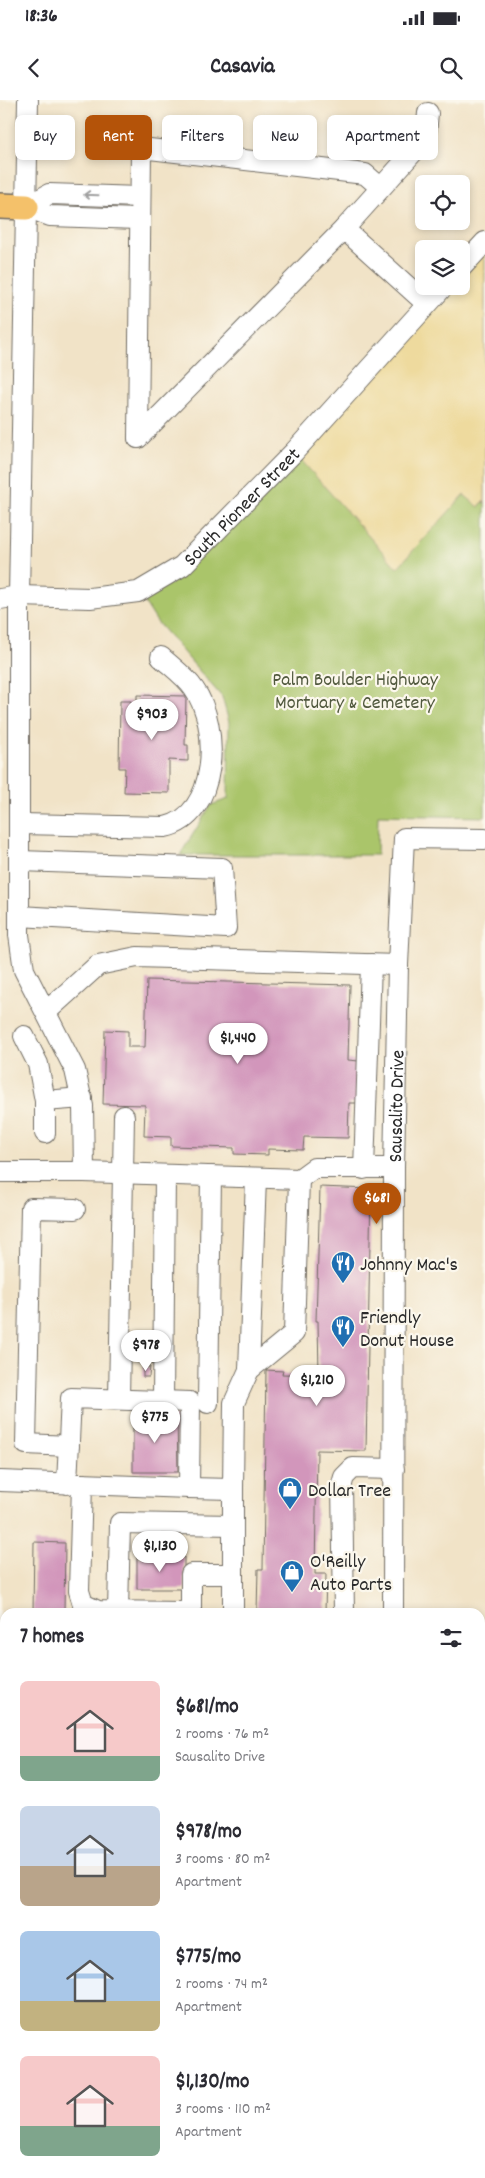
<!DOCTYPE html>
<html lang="en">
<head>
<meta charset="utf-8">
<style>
  body { margin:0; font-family:Dekko,sans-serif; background:#f7f7f7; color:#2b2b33; height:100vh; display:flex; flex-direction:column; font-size:19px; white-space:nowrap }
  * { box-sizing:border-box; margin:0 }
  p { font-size:16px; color:#7c7c81 }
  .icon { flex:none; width:28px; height:28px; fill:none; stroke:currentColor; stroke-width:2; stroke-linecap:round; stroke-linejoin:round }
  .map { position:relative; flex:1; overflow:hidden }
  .panel { position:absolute; left:0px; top:1508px; width:485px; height:571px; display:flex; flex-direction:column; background:#fff; border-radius:15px 15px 0 0; box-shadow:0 2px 8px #0003 }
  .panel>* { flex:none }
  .guide { position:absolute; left:15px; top:15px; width:455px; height:45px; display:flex; gap:10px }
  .controls { position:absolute; left:415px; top:75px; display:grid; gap:10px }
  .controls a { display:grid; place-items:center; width:55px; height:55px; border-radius:8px; background:#fff; box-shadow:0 2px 8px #0003; font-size:25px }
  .price { position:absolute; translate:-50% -42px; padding:0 11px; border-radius:18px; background:#fff; color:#222; font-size:16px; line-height:32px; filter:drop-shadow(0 1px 2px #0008) }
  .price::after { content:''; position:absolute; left:50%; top:30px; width:15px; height:11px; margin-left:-8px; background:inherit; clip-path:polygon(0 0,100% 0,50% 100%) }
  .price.active { background:#b45309; color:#fff }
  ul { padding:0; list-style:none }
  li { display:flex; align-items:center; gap:15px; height:125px; padding:0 20px }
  li span { display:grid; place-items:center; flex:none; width:140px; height:100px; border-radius:8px; color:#555 }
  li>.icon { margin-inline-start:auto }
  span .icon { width:60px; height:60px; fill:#fffc; stroke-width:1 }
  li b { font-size:21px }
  h2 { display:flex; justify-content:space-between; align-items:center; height:60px; padding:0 20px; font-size:21px }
  .tag { padding:0 18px; border-radius:8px; background:#fff; box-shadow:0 2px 8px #0003; font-size:18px; line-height:45px }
  .tag.active { background:#b45309; color:#fff }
  .status { display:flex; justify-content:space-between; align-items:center; height:35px; padding:0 25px; background:#fff; direction:ltr }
  .status svg { height:14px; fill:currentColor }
  header { display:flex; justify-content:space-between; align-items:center; height:65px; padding:0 20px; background:#fff; font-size:22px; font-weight:700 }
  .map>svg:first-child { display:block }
  .green { fill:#aac56b; stroke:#6a784b }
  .sand { fill:#eeda9e; stroke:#8c8264 }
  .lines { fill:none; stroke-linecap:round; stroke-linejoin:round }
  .stream { stroke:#4dbcc2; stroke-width:5 }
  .building { fill:#d296bb }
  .minor-casing { stroke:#706b62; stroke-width:22 }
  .major-casing { stroke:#706b62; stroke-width:28 }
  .path { stroke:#706b62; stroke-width:3; stroke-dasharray:4 4; stroke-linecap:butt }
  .minor { stroke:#fff; stroke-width:20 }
  .major { stroke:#f4c16a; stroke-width:25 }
  .oneway { stroke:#a0a0a0 }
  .labels { text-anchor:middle; stroke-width:4.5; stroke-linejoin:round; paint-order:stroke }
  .street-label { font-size:20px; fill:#2b2b2b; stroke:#fbf7ec }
  .park-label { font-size:20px; fill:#51593e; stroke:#fbf7ec }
  .poi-label { font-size:20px; fill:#2b2b2b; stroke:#fbf7ec; text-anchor:start }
</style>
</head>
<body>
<div class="status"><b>18:36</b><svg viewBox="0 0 49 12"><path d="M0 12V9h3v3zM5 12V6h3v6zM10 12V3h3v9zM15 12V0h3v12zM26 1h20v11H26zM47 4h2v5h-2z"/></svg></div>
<header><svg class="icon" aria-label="back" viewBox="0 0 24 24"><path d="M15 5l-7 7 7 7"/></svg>Casavia<svg class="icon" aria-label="search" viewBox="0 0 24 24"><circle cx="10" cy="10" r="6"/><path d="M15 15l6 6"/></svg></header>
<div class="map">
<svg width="485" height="2078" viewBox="0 0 485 2078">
  <rect width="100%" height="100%" fill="#fbf7ec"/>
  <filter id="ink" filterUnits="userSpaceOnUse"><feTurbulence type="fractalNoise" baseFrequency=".02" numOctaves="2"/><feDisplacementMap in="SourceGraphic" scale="10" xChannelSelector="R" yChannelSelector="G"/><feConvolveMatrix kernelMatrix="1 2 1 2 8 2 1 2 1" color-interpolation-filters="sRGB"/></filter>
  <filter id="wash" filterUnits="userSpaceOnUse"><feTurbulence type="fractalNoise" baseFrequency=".0096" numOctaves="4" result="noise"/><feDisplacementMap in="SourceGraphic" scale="20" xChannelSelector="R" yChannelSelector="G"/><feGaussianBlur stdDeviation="1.12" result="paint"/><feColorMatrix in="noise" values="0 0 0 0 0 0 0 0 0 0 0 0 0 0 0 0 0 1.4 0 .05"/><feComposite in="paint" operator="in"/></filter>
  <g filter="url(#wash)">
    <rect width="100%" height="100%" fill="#f1e3c7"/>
    <polygon class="green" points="294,352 464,395 470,399 485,403 485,717 378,715 377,755 180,755 211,705 228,699 229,622 222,597 157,522 138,492 182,466"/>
    <polygon class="sand" points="485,142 485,403 483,401 479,407 464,395 397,468 294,352 444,186 461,186 461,168"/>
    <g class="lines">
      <g class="stream">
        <polyline points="0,2032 5,2038"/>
        <polyline points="38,2074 42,2078"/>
      </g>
    </g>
    <g id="blocks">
      <g class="building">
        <polygon points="137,595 186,596 185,645 188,645 188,661 169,660 169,693 124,692 125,668 119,668 120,601 131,601 131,610 137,610"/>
        <polygon points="147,880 350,885 348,960 359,961 358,1003 349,1003 348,1038 304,1037 303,1050 268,1049 268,1055 234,1054 234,1048 171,1046 171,1037 144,1036 145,1005 103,1004 105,930 128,931 128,947 145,947"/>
        <polygon points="320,1087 371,1089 366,1351 317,1350 315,1474 326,1474 325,1512 257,1512 258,1469 263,1469 266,1270 283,1271 282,1274 319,1275 318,1221 316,1221"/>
        <polygon points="143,1267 150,1267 149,1277 143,1277"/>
        <polygon points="133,1316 177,1316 178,1372 133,1372"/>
        <polygon points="34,1442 65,1443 64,1512 33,1512"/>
        <rect x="137" y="1457" width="47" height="32"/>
      </g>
    </g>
  </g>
  <g filter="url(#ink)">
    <use href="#blocks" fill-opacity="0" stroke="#706b62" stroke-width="1"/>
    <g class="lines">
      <g class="minor-casing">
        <g id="minor">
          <polyline points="26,107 49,94 140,97"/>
          <polyline points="26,107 50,116 139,119"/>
          <polyline points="344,129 427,204"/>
          <polyline points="461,168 485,142"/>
          <polyline points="138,338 141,48 365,74 380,87"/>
          <polyline points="138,338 344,129 416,49 426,34 428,13"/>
          <path id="s1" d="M0,499L19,496L90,498L138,492L182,466L294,352L444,186"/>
          <path d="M20,724L165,727C218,716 221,626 194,589C186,577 172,567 161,557"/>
          <polyline points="19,816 226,828 222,768 20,761"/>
          <polyline points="46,912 98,865 137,857 398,865"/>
          <polyline points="24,936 38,964 45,1001"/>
          <polyline points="45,1033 45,1001 82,998"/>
          <polyline points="364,1069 371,864"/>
          <polyline points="0,1072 84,1072 83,1006 75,970 24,870 19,835 19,496 28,0"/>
          <polyline points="84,1072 299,1079 314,1068 394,1068"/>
          <polyline points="249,1270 256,1078"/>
          <polyline points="119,1299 124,1016"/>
          <polyline points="163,1301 165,1075"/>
          <polyline points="208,1303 211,1076"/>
          <polyline points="69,1346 26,1344 31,1108 75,1109"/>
          <polyline points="0,1381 189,1388 190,1302 71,1298 67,1384"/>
          <polyline points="82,1384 79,1491 83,1504 98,1511 185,1512"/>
          <polyline points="189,1388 233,1389 234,1303 249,1270 294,1233 299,1079"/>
          <polyline points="233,1389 233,1512"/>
          <polyline points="118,1512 120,1423 233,1425"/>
          <polyline points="191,1512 191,1474 233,1474"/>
          <polyline points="344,1512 342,1384 344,1377 353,1368 394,1369"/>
          <path id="s2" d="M393,1512L394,1068L398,865L404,738L485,739"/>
          <polyline points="480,1550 485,1545"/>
          <polyline points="0,1624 5,1624"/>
          <polyline points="0,1652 5,1652"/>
          <polyline points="0,1791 5,1791"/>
          <polyline points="480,1849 485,1852"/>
          <polyline points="213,2074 220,2078"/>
          <polyline points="328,2074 328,2078"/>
          <polyline points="99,2078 103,2074"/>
          <polyline points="384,2078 384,2074"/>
        </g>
      </g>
      <g class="major-casing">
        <polyline id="major" points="0,106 26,107"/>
      </g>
      <g class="path">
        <polyline points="0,1996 5,2001"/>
        <polyline points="0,2052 5,2048"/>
        <polyline points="63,2074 67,2078"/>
      </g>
      <use href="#minor" class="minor"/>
      <use href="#major" class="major"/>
    </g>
    <defs><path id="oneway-shaft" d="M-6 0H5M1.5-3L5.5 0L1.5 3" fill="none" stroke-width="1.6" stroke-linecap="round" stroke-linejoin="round" transform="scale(1.25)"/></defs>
    <use class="oneway" href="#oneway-shaft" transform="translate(91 95) rotate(-178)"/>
  </g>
  <defs>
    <g id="restaurant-pin" transform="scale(1.25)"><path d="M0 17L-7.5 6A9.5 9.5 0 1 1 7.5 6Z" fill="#1f6fb2" stroke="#fbf7ec"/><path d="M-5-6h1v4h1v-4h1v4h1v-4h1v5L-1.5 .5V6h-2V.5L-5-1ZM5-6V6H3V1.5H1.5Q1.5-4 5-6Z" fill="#fff"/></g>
    <g id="shop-pin" transform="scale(1.25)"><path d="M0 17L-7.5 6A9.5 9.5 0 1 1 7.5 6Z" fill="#1f6fb2" stroke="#fbf7ec"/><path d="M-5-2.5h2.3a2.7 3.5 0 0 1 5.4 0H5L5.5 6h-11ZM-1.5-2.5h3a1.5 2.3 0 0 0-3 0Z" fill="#fff"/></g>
  </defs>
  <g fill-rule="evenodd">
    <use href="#restaurant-pin" x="343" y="1163"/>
    <use href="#restaurant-pin" x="343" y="1227"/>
    <use href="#shop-pin" x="290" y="1389"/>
    <use href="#shop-pin" x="292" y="1472"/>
  </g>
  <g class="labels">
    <g class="street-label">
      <text dy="7" stroke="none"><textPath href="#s1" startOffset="274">South Pioneer Street</textPath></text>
      <text dy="7" stroke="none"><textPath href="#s2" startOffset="506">Sausalito Drive</textPath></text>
    </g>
    <g class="park-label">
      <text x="355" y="585">Palm Boulder Highway<tspan x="355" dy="23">Mortuary &amp; Cemetery</tspan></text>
    </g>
    <g class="poi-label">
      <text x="360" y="1170">Johnny Mac's</text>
      <text x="360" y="1223">Friendly<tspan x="360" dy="23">Donut House</tspan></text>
      <text x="308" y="1396">Dollar Tree</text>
      <text x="310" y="1467">O'Reilly<tspan x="310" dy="23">Auto Parts</tspan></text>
    </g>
  </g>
</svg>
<div class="controls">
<a><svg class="icon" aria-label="locate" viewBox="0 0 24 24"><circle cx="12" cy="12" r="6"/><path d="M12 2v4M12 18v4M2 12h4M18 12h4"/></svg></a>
<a><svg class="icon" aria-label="layers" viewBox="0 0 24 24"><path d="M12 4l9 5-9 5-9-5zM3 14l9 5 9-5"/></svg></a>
</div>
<b class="price" style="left:152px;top:641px">$903</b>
<b class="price" style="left:238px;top:965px">$1,440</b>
<b class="price active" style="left:377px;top:1125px">$681</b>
<b class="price" style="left:146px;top:1272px">$978</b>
<b class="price" style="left:317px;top:1307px">$1,210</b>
<b class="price" style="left:155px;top:1344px">$775</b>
<b class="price" style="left:160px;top:1473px">$1,130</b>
<div class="guide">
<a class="tag">Buy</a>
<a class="tag active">Rent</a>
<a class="tag">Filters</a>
<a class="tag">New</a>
<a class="tag">Apartment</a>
</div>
<section class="panel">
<h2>7 homes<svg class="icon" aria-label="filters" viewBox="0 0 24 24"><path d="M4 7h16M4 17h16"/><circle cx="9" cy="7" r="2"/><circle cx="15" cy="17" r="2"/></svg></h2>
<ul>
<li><span style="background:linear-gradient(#f6c9c9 75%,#7fa58c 0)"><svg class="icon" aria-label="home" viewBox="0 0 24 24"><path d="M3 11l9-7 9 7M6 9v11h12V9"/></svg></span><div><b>$681/mo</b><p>2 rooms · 76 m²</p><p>Sausalito Drive</p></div></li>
<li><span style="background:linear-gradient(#c9d6e8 60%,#b9a48a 0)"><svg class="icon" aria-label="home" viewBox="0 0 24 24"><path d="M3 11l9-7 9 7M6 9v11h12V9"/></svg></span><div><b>$978/mo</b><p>3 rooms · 80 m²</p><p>Apartment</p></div></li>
<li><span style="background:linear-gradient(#a9c7e8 70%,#c2b280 0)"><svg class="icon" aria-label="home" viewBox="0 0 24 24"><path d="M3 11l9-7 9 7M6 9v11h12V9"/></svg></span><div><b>$775/mo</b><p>2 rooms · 74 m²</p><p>Apartment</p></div></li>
<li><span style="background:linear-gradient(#f6c9c9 70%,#7fa58c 0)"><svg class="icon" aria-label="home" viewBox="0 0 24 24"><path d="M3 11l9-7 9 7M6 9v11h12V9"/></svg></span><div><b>$1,130/mo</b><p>3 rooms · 110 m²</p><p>Apartment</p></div></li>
</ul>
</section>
</div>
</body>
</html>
